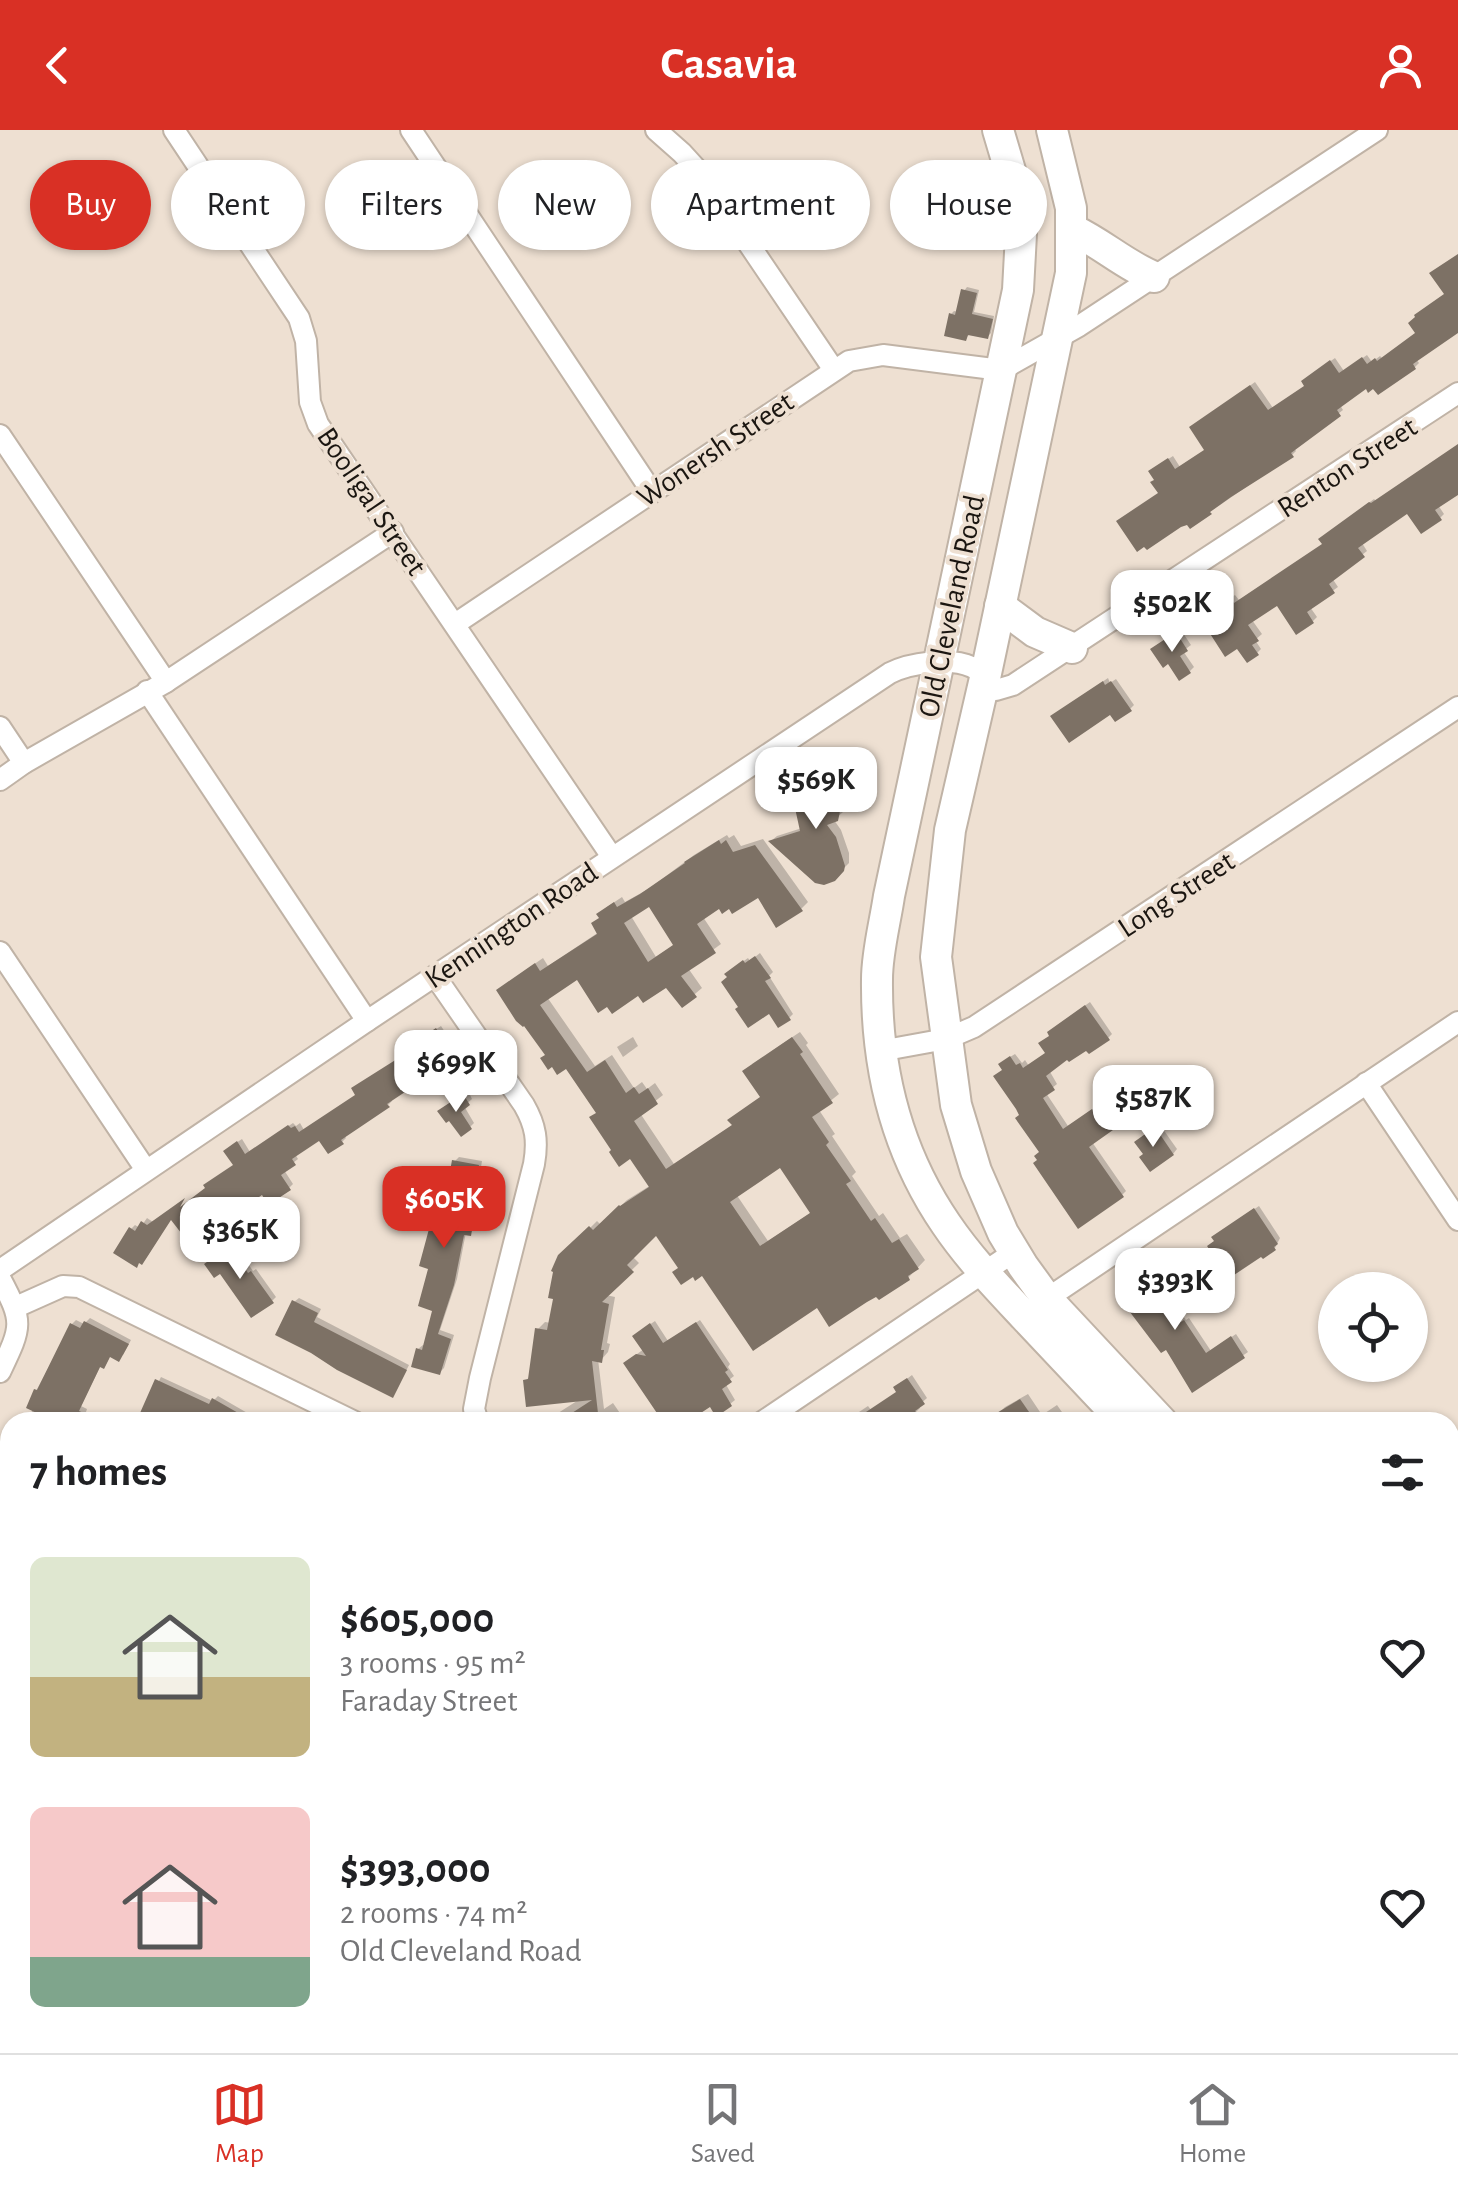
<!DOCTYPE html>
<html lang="en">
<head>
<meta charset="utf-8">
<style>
  body { margin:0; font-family:"Alegreya Sans",sans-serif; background:#f2f2f2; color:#202124; height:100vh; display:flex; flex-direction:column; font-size:38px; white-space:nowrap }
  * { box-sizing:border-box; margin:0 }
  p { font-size:32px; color:#757577 }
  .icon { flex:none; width:55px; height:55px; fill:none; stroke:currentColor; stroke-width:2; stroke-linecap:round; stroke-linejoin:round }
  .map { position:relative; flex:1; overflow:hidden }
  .drawer { position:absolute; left:0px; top:1282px; width:1460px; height:642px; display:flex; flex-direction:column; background:#fff; border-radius:30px 30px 0 0; box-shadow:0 2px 8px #0004 }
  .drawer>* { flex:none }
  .guide { position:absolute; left:30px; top:30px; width:1400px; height:90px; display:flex; gap:20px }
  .tools { position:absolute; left:1318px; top:1142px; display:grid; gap:20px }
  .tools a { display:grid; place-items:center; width:110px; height:110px; border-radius:50%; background:#fff; box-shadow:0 2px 8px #0004; font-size:50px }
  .price { position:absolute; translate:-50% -85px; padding:0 22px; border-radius:20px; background:#fff; color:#222; font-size:32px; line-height:65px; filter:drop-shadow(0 2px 5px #0008) }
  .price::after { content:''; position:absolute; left:50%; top:60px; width:30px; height:22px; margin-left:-15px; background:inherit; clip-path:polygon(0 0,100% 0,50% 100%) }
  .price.on { background:#d93025; color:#fff }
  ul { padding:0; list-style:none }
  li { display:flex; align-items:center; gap:30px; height:250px; padding:0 30px }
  li span { display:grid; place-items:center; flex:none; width:280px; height:200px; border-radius:15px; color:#555 }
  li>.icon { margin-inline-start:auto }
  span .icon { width:120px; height:120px; fill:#fffc; stroke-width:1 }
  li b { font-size:42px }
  h2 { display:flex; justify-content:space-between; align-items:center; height:120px; padding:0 30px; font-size:42px }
  .pill { padding:0 35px; border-radius:45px; background:#fff; box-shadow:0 2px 8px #0004; font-size:35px; line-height:90px }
  .pill.on { background:#d93025; color:#fff }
  header { display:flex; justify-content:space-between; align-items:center; height:130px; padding:0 30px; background:#d93025; color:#fff; font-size:45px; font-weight:700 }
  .tabs { display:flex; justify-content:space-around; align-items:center; height:140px; border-top:2px solid #e0e0e0; background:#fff; font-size:28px; color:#757577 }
  .tabs a { display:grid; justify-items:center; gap:5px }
  .tabs .on { color:#d93025 }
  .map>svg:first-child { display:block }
  .green { fill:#f9cb9a }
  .shadow { fill:#0003; fill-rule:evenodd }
  .building { fill:#7d7165; fill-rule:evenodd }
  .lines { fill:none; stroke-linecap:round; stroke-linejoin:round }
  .minor-casing { stroke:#c0b3a6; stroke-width:24 }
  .highway-casing { stroke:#c0b3a6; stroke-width:34 }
  .minor { stroke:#fff; stroke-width:20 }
  .highway { stroke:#fff; stroke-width:30 }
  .labels { text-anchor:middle; stroke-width:8; stroke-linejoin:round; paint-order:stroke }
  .street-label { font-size:30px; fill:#1b1611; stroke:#eee0d2 }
</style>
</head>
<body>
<header><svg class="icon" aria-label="back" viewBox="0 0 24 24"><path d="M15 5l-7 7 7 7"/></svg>Casavia<svg class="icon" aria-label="person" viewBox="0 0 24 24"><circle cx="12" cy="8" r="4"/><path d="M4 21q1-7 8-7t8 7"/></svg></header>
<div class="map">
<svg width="1458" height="1923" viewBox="0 0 1458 1923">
  <rect width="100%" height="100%" fill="#eee0d2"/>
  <polygon class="green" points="71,1915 276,1915 264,1923 71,1923"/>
  <g class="shadow">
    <polygon points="1458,125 1458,200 1416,229 1419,233 1415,237 1378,262 1366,255 1340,275 1343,280 1294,318 1296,321 1292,325 1210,382 1160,362 1156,337 1173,326 1180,337 1207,319 1197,294 1255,252 1273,278 1307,255 1308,247 1335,228 1344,241 1367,225 1372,232 1380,226 1382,228 1417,203 1446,164"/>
    <polygon points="967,157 979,160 974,182 994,186 991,203 988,206 969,205 965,208 951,184 954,181 959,182 964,161"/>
    <polygon points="1458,315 1458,361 1438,375 1444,384 1440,388 1408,381 1362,413 1367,421 1332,448 1338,457 1310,477 1317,487 1313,491 1278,473 1252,490 1262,504 1255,510 1261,519 1257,523 1207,484 1235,465 1239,470 1325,414 1325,405 1374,369 1376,371"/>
    <polygon points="1181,500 1191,515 1183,521 1194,537 1190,541 1157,515"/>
    <polygon points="1108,548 1110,553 1116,549 1134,575 1130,579 1058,582"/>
    <polygon points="828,630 848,659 843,682 834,690 841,700 849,723 849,733 833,749 771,711 777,706 802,698 815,664 804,648"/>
    <path d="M727,705L729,708L734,705L741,716L763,709L808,772L801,779L759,764L719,776L703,787L721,814L688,838L702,858L683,874L667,854L639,862L577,846L547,867L595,936L612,925L634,958L642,952L647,959L655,953L663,965L640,983L674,1034L734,994L763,966L752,934L800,902L808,913L806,915L839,964L819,980L835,1004L832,1006L856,1042L852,1046L879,1086L883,1083L900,1108L907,1104L925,1130L908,1148L877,1164L817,1175L681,1137L657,1102L632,1126L639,1133L606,1165L615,1167L607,1213L610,1214L608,1222L601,1230L598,1229L604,1279L613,1273L626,1292H544L580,1269L525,1251L531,1246L538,1199L545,1192L551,1193L561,1127L597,1091L601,1095L627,1070L651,1055L598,982L567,935L547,924L506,854L543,828L548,836L599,802L601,786L607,777L622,767L625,772L650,758L694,725ZM649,774L676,814L656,827L631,786ZM781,1035L812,1082L768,1111L736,1064Z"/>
    <polygon points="760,823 773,842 769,846 793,884 789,888 770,881 741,876 729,847 731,840 748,828 750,831"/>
    <polygon points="1090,872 1112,904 1108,908 1068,926 1049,940 1057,954 1046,963 1068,996 1097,976 1105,988 1110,985 1116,994 1092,1012 1126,1061 1122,1065 1042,1022 1021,985 1005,939 1005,930 1015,924 1022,933 1025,930 1029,936 1048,922 1054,898"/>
    <polygon points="441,896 455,917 447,923 450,928 390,969 392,971 388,975 344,1005 346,1008 342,1012 320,1008 295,1024 298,1029 284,1040 293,1054 289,1058 262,1062 222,1078 172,1087 146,1128 131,1099 135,1095 140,1098 147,1088 153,1092 179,1079 235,1035 230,1017 242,1009 250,1022 293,993 296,996 300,993 304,1000 358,964 400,928 402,921"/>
    <polygon points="633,907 638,916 623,927 617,917"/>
    <polygon points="468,961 472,969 464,976 474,993 470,997 444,977"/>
    <polygon points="1160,995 1177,1019 1173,1024 1146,1024 1142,1008"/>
    <polygon points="459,1027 482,1031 481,1037 488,1039 482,1081 476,1086 474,1099 470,1103 466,1102 457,1149 440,1200 454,1205 444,1238 440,1242 418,1219 423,1215 426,1216 435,1180 431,1137 432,1097 426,1074 412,1056 416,1052 450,1060 454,1032"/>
    <polygon points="1259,1076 1280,1108 1275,1118 1210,1124 1219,1103"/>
    <polygon points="234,1114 253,1141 256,1139 276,1167 272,1171 212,1130"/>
    <polygon points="1143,1135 1149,1143 1154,1139 1159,1147 1157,1149 1186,1190 1189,1188 1211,1221 1236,1204 1248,1222 1193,1260 1167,1217 1124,1162 1122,1150"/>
    <polygon points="299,1168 321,1179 317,1187 409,1235 396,1261 313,1221 294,1172"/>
    <polygon points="90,1188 131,1210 123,1225 111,1224 101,1235 81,1276 87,1279 84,1288 93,1292 27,1292 33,1279 36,1261 72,1194 76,1190 84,1194"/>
    <polygon points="700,1190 730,1234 728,1237 734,1246 725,1253 735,1270 730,1274 710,1274 684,1292 660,1292 657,1288 660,1284 630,1229 644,1219 639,1202 655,1191 668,1211"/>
    <polygon points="912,1245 927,1268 918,1276 920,1278 916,1282 901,1292 844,1292 868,1276 871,1280 899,1261 900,1254"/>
    <polygon points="161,1247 213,1271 218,1266 263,1292 166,1292 143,1282"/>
    <polygon points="1028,1264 1042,1285 1057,1275 1069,1292 1004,1292 998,1284 1005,1277"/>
    <polygon points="0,1433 10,1438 10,1454 0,1476"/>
    <polygon points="3,1607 10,1611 10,1688 0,1683 0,1648 5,1638 0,1636 0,1610"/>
    <polygon points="1450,1663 1457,1671 1450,1678"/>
    <polygon points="1458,1805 1458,1851 1450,1857 1450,1830 1458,1824 1450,1813"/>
    <polygon points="1341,1915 1370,1915 1356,1923 1347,1923"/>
  </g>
  <g class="building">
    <polygon points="1458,124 1458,203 1413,234 1416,239 1378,265 1373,259 1368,263 1366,259 1337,280 1341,286 1291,323 1294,327 1231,367 1210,382 1212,384 1190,399 1187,395 1181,397 1147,420 1144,417 1137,422 1116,391 1158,363 1150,352 1154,350 1148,341 1168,328 1175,339 1204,320 1189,297 1250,255 1268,280 1304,256 1301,251 1330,230 1339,243 1362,227 1367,234 1375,228 1377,231 1415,203 1408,193 1415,187 1414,185 1444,164 1429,143"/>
    <polygon points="961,159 977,163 972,184 993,189 988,209 968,205 966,211 944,206 949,183 955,185"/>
    <polygon points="1458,314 1458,365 1435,380 1442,390 1421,404 1407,384 1358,418 1365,427 1329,454 1335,463 1307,482 1314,493 1296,505 1277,476 1248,495 1259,511 1252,515 1259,525 1247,533 1237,519 1225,527 1200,488 1230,467 1234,473 1322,414 1318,409 1369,372 1371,373"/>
    <polygon points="1176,502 1188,521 1180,526 1191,543 1179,551 1168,534 1163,538 1150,519"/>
    <polygon points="1103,551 1105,555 1111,551 1132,581 1115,592 1110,585 1069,613 1050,586"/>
    <polygon points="821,635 843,666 838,691 827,695 836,707 845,736 844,741 835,751 824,755 815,753 768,711 800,701 795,678 813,665 801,648"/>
    <path d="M719,710L721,714L726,710L733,722L755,715L803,781L776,798L758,768L732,784L729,779L722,784L719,779L697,794L716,823L681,846L697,867L682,878L666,858L643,873L638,866L612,884L607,877L598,883L577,850L540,875L587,942L605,930L626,963L634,957L639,964L648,958L658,974L634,991L666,1039L732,995L727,990L760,967L742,941L792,907L803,922L800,924L833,973L812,987L829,1012L826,1015L851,1051L846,1054L871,1091L875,1088L892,1113L899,1109L919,1139L908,1146L910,1150L879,1170L876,1167L867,1172L829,1197L817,1178L753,1221L702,1146L695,1151L693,1147L681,1155L672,1142L678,1138L656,1106L627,1135L634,1142L602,1172L609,1174L601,1220H604L602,1233L592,1231L599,1292H558L592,1270L526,1277L523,1250L528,1249L535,1198L547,1200L553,1169L548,1168L553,1142L551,1141L558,1125L589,1096L593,1100L619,1075L620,1076L649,1057L630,1029L619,1037L609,1022L611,1020L589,987L596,983L566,939L557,945L552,937L548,940L540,928L545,925L524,896L523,897L516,891L496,860L535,833L540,841L597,804L591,793L599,788L596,784L614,772L617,777L640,764L685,733L684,732ZM649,777L673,815L648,832L624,793ZM780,1038L810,1083L760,1116L730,1072Z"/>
    <polygon points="755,826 771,848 765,851 791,890 778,898 769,884 748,898 735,879 738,877 721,852 727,847 724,844 743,830 745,833"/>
    <polygon points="1085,875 1110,910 1089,924 1086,921 1069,932 1067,930 1046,946 1055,960 1043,968 1063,999 1092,979 1100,991 1104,988 1113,1000 1089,1017 1124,1067 1078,1099 1033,1033 1037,1030 1034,1026 1039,1022 1015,988 1019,985 1016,979 993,946 1002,940 998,934 1010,926 1016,935 1020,933 1023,938 1045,923 1038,913 1049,906 1047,902"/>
    <polygon points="436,898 452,923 444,928 447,934 387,974 390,977 341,1010 344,1014 328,1024 319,1011 292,1029 296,1035 281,1045 291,1060 268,1075 262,1065 227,1089 221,1081 185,1108 171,1090 142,1135 139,1133 137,1138 113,1123 129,1097 135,1101 141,1091 147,1095 185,1068 180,1077 205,1058 203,1055 233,1035 223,1021 237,1011 245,1024 288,995 291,998 295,996 299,1002 355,965 351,958 397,929 395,925"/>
    <polygon points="463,964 470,975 461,982 472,999 461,1007 449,991 446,993 437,981"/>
    <polygon points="1155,997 1174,1025 1150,1042 1139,1027 1143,1024 1134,1012"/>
    <polygon points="452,1030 479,1035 478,1041 485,1042 479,1088 474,1088 471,1106 464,1105 454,1155 438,1204 451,1209 440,1245 411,1237 416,1218 422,1220 432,1181 418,1176 428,1139 419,1136 429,1099 419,1098 423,1076 407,1074 410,1055 446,1064"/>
    <polygon points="1254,1078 1278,1114 1274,1117 1276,1120 1263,1129 1261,1127 1225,1151 1222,1146 1215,1150 1201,1129 1208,1124 1206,1121 1209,1119 1207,1116 1214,1111 1211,1107"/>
    <polygon points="229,1117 248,1143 251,1141 274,1173 251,1188 220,1144 214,1148 204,1134"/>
    <polygon points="1138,1138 1144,1145 1149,1142 1157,1153 1154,1155 1181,1192 1184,1190 1206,1223 1231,1206 1245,1228 1192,1263 1166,1220 1161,1223 1117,1165 1121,1163 1115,1154"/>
    <polygon points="292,1170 318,1183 314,1192 407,1240 393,1268 337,1240 311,1223 275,1205"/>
    <polygon points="84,1191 129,1214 119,1232 110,1227 104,1239 100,1237 79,1281 104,1292 56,1292 26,1278 34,1259 37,1260 70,1193 80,1198"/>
    <polygon points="696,1192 728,1240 725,1242 732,1252 722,1259 732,1276 716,1287 710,1277 687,1292 663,1292 623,1233 636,1224 646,1226 632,1206 650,1193 663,1213"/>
    <polygon points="907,1248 925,1274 915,1281 918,1284 905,1292 851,1292 896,1262 893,1257"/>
    <polygon points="155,1249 209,1274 212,1268 254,1292 160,1292 140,1283"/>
    <polygon points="1020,1269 1036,1292 1001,1292 995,1284"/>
  </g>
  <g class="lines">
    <g class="minor-casing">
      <g id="minor">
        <polyline points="174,0 299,188 306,211 310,272 318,294 612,727"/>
        <polyline points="411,0 652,362"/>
        <polyline points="656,0 682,23 702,45 834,240"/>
        <polyline points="0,305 166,552"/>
        <polyline points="455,494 849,231 883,225 1001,240 1079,196 1377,0"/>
        <polyline points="147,561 367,891"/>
        <polyline points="0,597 24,633"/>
        <polyline points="0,650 24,633 166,552 393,402"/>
        <polyline points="0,822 146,1040"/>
        <path d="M435,846L524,975C536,996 538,1011 534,1034L480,1248L474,1279L478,1292"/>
        <polyline points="880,921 946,909 974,897 1458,577"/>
        <polyline points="1366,953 1458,1090"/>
        <path d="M0,1140L367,891L890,543C910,533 950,527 972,537C981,541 989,553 996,560L1013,555L1458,263"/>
        <path d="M0,1148C24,1193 22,1196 0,1242"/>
        <polyline points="1036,1176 1458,892"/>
        <polyline points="16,1177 63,1156 79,1157 355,1292"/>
        <polyline points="762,1292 1014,1122"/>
        <polyline points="0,1396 10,1401"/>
        <polyline points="60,1915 60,1923"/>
        <polyline points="565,1915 571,1923"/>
        <polyline points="498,1923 510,1915"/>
        <polyline points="971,1923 983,1915"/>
        <polyline points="1435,1923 1447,1915"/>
      </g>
    </g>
    <g class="highway-casing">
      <g id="highway">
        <path d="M998,0L1017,64L1021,104L1018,160L889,766C885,793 877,822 877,849C876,936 896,1021 946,1094C969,1128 997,1157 1025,1187C1058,1222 1091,1257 1124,1292"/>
        <polyline points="1052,0 1071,78 1071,143 985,548 950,700 936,827 956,975 976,1041 1003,1103 1023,1136 1047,1169 1162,1292"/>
        <path d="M1073,100C1103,114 1123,134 1154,147"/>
        <polyline points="1000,476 1035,502 1072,518"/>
        <polyline points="1450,1599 1458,1607"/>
        <polyline points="1450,1636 1458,1645"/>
      </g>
    </g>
    <use href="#minor" class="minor"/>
    <use href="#highway" class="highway"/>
  </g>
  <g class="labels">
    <g class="street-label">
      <text transform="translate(715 319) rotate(-34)" y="10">Wonersh Street</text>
      <text transform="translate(1347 337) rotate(-33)" y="10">Renton Street</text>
      <text transform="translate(372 371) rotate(56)" y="10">Booligal Street</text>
      <text transform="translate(951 476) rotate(-78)" y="10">Old Cleveland Road</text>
      <text transform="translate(1176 764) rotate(-33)" y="10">Long Street</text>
      <text transform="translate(511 795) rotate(-34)" y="10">Kennington Road</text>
    </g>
  </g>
</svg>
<div class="tools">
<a><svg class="icon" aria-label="locate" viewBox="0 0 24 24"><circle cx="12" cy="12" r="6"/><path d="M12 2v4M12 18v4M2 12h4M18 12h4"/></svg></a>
</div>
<b class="price" style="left:1172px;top:525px">$502K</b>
<b class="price" style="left:816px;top:702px">$569K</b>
<b class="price" style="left:456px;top:985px">$699K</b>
<b class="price" style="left:1153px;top:1020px">$587K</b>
<b class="price on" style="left:444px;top:1121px">$605K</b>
<b class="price" style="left:240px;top:1152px">$365K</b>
<b class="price" style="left:1175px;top:1203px">$393K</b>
<div class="guide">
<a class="pill on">Buy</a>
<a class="pill">Rent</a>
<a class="pill">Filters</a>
<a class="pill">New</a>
<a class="pill">Apartment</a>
<a class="pill">House</a>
</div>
<section class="drawer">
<h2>7 homes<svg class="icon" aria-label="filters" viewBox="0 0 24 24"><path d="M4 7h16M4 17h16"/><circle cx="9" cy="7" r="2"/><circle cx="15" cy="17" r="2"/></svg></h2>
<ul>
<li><span style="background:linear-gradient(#dfe7d0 60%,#c2b280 0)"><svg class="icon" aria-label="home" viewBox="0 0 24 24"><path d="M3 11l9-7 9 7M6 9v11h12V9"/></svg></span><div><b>$605,000</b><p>3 rooms · 95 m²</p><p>Faraday Street</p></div><svg class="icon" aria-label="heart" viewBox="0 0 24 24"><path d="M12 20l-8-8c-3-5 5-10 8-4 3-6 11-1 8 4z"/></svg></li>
<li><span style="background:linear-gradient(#f6c9c9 75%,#7fa58c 0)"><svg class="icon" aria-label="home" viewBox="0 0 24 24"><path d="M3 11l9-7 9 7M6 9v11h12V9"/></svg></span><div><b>$393,000</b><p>2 rooms · 74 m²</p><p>Old Cleveland Road</p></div><svg class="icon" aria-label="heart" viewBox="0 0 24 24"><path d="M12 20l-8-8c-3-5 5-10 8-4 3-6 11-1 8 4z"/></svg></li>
</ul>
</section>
</div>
<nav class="tabs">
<a class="on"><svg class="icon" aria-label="map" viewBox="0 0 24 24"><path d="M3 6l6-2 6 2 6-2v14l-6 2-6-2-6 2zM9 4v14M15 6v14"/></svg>Map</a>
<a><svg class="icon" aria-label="saved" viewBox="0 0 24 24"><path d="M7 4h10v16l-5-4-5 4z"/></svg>Saved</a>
<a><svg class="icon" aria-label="home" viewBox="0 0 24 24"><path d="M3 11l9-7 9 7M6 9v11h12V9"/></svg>Home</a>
</nav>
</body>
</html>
